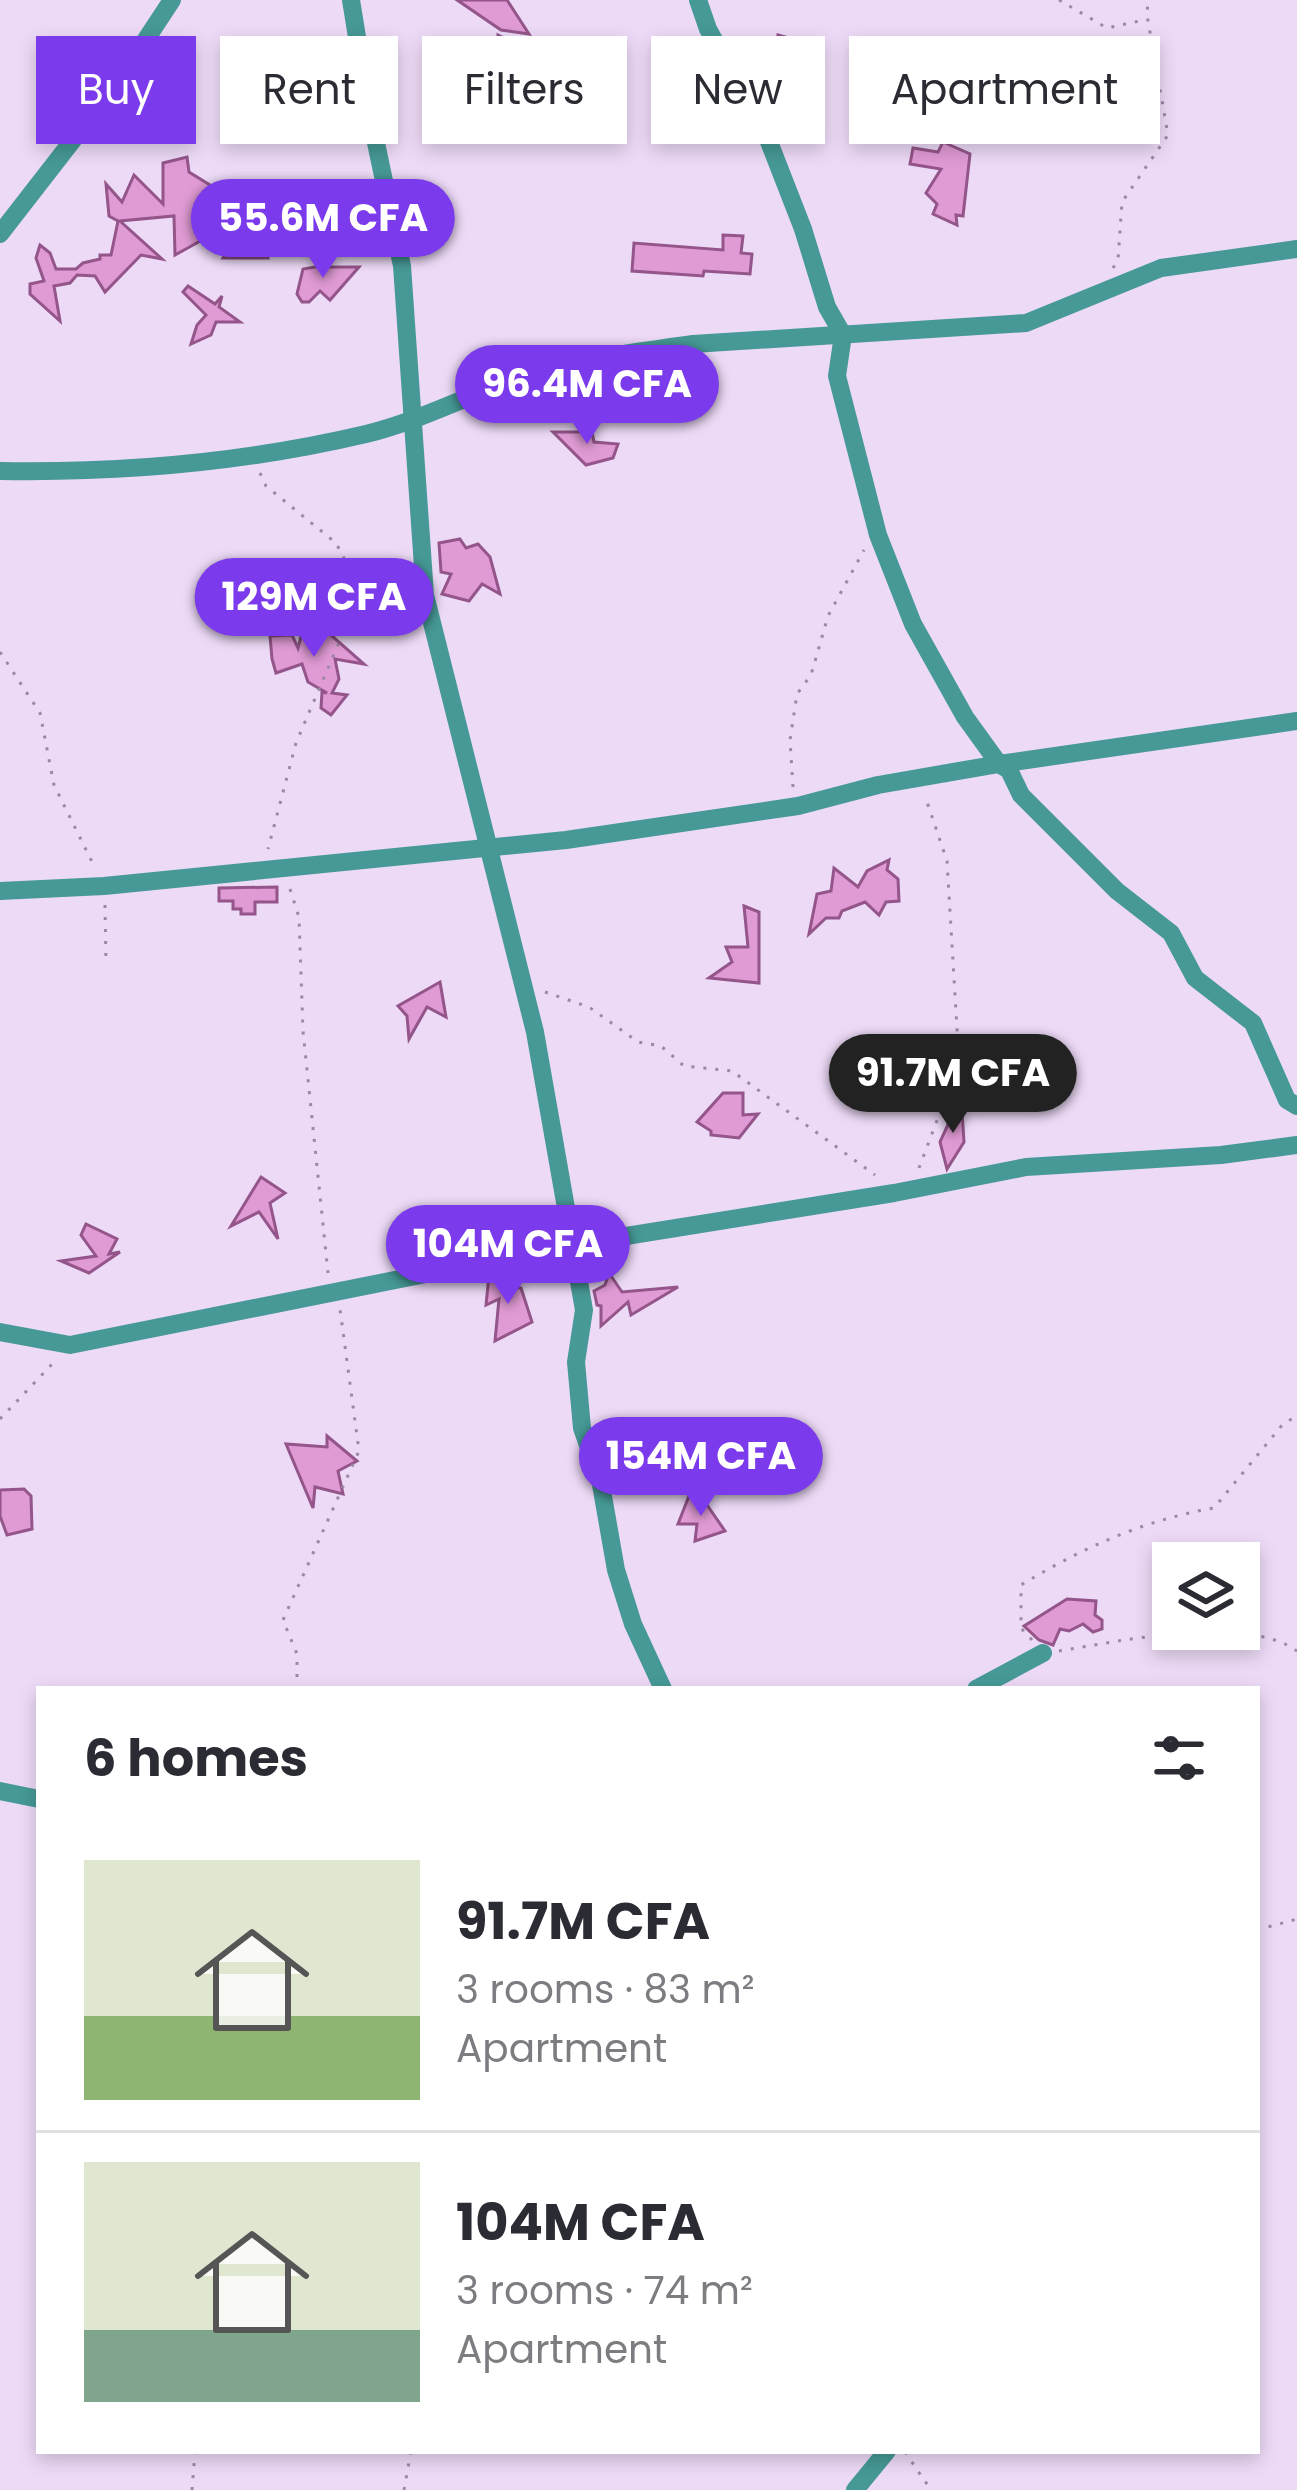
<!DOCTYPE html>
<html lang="en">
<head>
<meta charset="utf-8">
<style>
  body { margin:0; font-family:Poppins,sans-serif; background:#f7f7f7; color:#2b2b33; height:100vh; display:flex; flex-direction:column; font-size:45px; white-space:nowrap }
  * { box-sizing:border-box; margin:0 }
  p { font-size:39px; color:#7c7c81 }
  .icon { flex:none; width:66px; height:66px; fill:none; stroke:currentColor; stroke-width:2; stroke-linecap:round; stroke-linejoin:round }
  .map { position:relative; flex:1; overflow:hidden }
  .side { position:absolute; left:36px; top:1686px; width:1224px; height:768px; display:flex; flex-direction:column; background:#fff; border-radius:0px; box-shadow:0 6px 18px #0003 }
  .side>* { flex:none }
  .banner { position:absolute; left:36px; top:36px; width:1227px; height:108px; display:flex; gap:24px }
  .buttons { position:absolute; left:1152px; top:1542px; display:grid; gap:24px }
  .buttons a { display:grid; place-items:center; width:108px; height:108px; border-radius:0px; background:#fff; box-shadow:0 6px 18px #0003; font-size:60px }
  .price { position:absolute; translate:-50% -102px; padding:0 27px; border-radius:42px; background:#7c3aed; color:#fff; font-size:39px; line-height:78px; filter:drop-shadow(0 3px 6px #0008) }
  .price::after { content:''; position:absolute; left:50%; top:72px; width:36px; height:27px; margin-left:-18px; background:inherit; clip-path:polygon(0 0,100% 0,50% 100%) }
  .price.current { background:#222; color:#fff }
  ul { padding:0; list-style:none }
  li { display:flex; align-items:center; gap:36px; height:300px; padding:0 48px }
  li+li { border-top:3px solid #e1e1e2 }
  li span { display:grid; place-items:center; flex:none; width:336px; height:240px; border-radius:0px; color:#555 }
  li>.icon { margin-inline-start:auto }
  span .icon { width:144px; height:144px; fill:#fffc; stroke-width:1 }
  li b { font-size:51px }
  h2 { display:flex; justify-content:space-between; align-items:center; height:144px; padding:0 48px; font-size:51px }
  .chip { padding:0 42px; border-radius:0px; background:#fff; box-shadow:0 6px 18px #0003; font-size:42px; line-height:108px }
  .chip.current { background:#7c3aed; color:#fff }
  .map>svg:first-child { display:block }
  .building { fill:#e09bd4; stroke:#94558a; stroke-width:3 }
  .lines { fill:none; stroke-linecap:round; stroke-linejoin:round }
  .path { stroke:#9b88a5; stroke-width:3; stroke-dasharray:3 9; stroke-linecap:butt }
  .street { stroke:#469997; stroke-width:18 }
</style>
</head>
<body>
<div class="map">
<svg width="1297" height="2490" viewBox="0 0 1297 2490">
  <rect width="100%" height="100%" fill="#eddaf7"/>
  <g class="building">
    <polygon points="457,0 507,0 529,34 501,30"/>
    <polygon points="498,35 548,60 523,68 497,68"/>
    <polygon points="778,35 814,45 795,80 773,74"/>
    <polygon points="943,142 970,154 963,216 956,215 957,225 933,214 937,204 926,193 941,169 910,164 913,148 938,152"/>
    <polygon points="187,157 189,172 210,185 202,199 211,208 201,227 211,235 175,255 174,216 120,221 162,259 141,255 105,292 95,276 77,275 70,283 54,286 60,321 30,294 30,284 44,281 36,258 40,245 50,253 56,269 76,269 83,263 100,259 100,255 111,255 118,221 109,216 106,184 122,202 134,175 163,204 163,163"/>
    <polygon points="239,229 262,232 268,258 247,258 246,255 245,258 223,258"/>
    <polygon points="723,235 743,236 741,253 752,254 750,274 704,271 703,276 632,271 634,243 723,250"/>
    <polygon points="315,267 359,267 330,300 320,291 309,302 302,302 297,294 303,269"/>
    <polygon points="188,286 215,304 222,296 219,307 240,322 216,322 211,335 191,344 197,325 206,315 183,292"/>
    <polygon points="553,432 592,432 594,442 618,444 613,458 586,465"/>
    <polygon points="460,539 466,548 478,544 490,557 500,594 482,584 469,601 442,594 451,574 441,572 439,543"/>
    <polygon points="307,614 364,664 335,659 339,679 332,693 347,695 331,715 321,708 322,692 327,693 308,682 302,664 276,673 272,659 270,636 292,635 298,648"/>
    <polygon points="889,860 887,870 898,879 899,901 886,902 879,915 865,902 842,911 839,918 826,918 809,934 817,894 831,891 834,868 858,887 867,871"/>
    <polygon points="277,887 277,902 255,902 255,914 241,914 241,909 233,909 233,901 219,901 219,888"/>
    <polygon points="744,906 759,912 759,983 709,978 732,962 726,947 748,947"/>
    <polygon points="440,982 446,1017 427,1007 409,1039 407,1016 398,1006"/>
    <polygon points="723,1093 743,1093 743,1115 758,1114 739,1138 711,1135 711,1131 697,1122"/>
    <polygon points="961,1096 964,1142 947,1169 940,1142"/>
    <polygon points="261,1177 285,1193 270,1203 278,1239 259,1212 231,1226"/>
    <polygon points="86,1224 117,1239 109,1254 120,1252 89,1273 61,1261 96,1256 81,1235"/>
    <polygon points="499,1273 502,1287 521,1288 532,1322 495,1341 499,1299 486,1305 489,1275"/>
    <polygon points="609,1273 622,1292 678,1287 631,1315 628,1302 601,1326 601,1306 597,1305 594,1291 605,1285"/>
    <polygon points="327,1436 357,1461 338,1471 343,1494 315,1487 313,1508 286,1444 327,1447"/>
    <polygon points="24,1489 31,1496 32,1529 7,1535 0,1516 0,1490"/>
    <polygon points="689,1496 702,1506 705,1502 725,1531 695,1541 697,1524 678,1524"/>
    <polygon points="1067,1599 1096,1601 1095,1615 1102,1620 1102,1629 1093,1632 1083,1624 1069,1631 1060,1629 1053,1645 1039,1640 1024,1626"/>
  </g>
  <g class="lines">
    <g class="path">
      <polyline points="1059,0 1107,28 1144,20"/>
      <polyline points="1113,268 1118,260 1122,202 1168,135 1147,15 1148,0"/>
      <polyline points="260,473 266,486 336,543 361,591 296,743 268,849"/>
      <polyline points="0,652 40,713 54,785 95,868"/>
      <polyline points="793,787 790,740 797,694 811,675 828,616 864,550"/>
      <polyline points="290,889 299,917 303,1031 328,1273"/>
      <polyline points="105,905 106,963"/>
      <polyline points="545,992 589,1007 638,1042 661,1046 684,1066 732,1071 875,1175"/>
      <polyline points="919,1168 959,1062 947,861 926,799"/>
      <polyline points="0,1419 56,1360"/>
      <path d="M1032,1640L1021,1628V1585C1082,1548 1144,1520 1214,1508L1283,1424L1297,1416"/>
      <path d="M1059,1651C1120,1641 1246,1614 1297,1651"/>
      <polyline points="297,1689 297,1654 283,1620 359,1451 340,1309"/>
      <polyline points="1257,1930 1297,1919"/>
      <polyline points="905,2452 931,2490"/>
      <polyline points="192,2490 195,2451"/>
      <polyline points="404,2490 411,2451"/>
    </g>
    <g class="street">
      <polyline points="351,0 368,105 402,266 425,595 535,1032 584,1310 576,1362 582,1428 600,1479 616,1570 633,1624 663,1689"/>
      <polyline points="698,0 708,29 766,134 803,229 827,307 843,335 837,376 878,535 913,624 965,717 999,764 1009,770 1021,795 1117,891 1171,933 1195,978 1253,1023 1287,1100 1297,1106"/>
      <polyline points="0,234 118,82 172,0"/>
      <path d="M0,471C122,473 247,462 366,434C423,420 474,392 530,374C582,357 639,352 693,344L1026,323L1161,268L1297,249"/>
      <polyline points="0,891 104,886 566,840 798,806 878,785 999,764 1297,721"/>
      <polyline points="0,1332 70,1345 570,1245 894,1193 1026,1167 1221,1155 1297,1145"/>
      <polyline points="976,1689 1043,1653"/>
      <polyline points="0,1791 39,1799"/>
      <polyline points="855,2490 887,2451"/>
    </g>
  </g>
</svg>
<div class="buttons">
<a><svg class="icon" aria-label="layers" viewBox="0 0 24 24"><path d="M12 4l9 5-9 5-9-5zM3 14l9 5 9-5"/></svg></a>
</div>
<b class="price" style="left:323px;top:281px">55.6M CFA</b>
<b class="price" style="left:587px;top:447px">96.4M CFA</b>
<b class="price" style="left:314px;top:660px">129M CFA</b>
<b class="price current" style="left:953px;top:1136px">91.7M CFA</b>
<b class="price" style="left:508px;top:1307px">104M CFA</b>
<b class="price" style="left:701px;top:1519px">154M CFA</b>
<div class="banner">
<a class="chip current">Buy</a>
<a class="chip">Rent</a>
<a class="chip">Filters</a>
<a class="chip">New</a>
<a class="chip">Apartment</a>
</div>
<section class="side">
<h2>6 homes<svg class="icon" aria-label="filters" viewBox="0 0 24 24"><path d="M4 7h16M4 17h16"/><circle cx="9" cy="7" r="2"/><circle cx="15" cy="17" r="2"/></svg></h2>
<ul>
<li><span style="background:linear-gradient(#dfe7d0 65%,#8fb573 0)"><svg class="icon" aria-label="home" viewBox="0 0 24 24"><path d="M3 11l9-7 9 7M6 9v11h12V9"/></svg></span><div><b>91.7M CFA</b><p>3 rooms · 83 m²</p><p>Apartment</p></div></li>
<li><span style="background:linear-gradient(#dfe7d0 70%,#7fa58c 0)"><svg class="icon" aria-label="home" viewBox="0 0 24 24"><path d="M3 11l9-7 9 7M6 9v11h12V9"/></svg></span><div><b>104M CFA</b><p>3 rooms · 74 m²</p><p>Apartment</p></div></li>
</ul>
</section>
</div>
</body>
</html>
